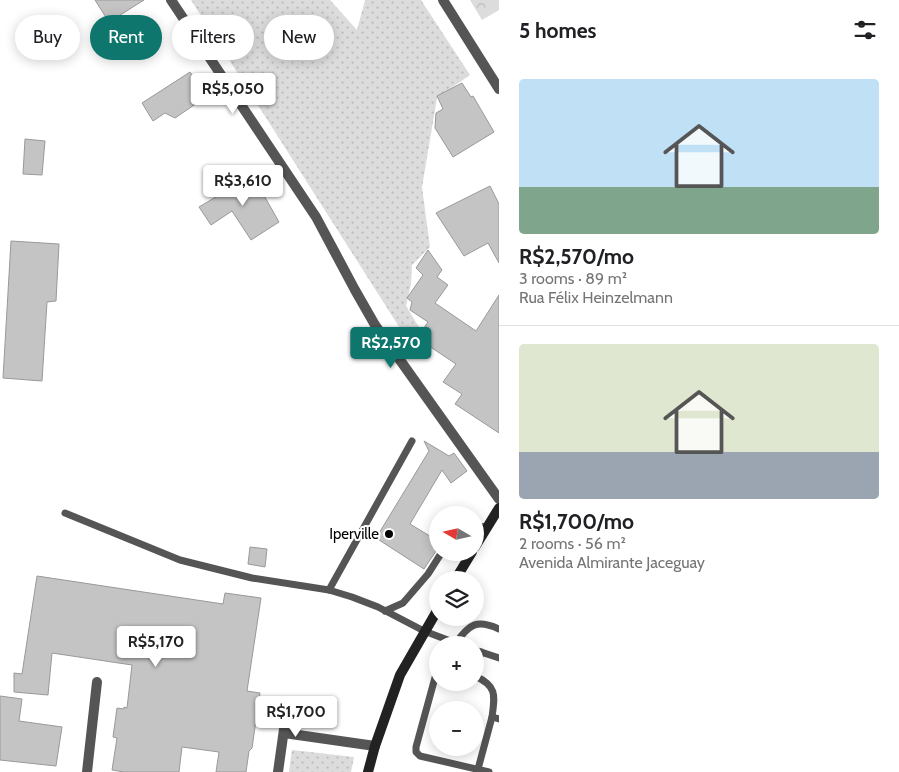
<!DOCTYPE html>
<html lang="en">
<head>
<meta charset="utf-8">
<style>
  body { margin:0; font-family:Cabin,sans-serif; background:#f6f6f6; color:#202124; height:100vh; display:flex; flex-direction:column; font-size:19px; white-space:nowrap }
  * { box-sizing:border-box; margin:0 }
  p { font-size:16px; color:#757577 }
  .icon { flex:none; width:28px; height:28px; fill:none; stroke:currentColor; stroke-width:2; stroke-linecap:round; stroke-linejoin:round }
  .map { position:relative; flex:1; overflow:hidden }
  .panel { display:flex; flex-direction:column; background:#fff; width:400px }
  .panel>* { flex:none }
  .guide { position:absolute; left:15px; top:15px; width:409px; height:45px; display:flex; gap:10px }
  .needle { width:32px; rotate:279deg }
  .fabs { position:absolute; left:429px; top:506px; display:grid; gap:10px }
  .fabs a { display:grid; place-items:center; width:55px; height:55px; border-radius:50%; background:#fff; box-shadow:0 2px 12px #0003; font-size:25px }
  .price { position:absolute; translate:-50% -42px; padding:0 11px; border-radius:5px; background:#fff; color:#222; font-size:16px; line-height:32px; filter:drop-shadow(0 1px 2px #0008) }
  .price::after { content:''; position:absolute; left:50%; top:30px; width:15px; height:11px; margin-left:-8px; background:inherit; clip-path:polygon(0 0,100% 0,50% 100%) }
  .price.active { background:#0f766e; color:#fff }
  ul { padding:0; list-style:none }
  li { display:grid; align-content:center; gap:10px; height:265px; padding:0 20px }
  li+li { border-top:1px solid #e0e0e0 }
  li span { display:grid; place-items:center; height:155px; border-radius:5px; color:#555 }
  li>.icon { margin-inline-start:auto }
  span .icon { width:90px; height:90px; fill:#fffc; stroke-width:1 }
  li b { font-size:21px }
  h2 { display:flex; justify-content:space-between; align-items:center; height:60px; padding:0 20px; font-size:21px }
  .chip { padding:0 18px; border-radius:22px; background:#fff; box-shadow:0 2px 12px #0003; font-size:18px; line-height:45px }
  .chip.active { background:#0f766e; color:#fff }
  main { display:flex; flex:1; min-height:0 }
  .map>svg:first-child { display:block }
  .grass { fill:url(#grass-dots) }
  .forest { fill:url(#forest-crowns) }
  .building { fill:#c4c4c4; stroke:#999 }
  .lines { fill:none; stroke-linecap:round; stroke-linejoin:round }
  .service { stroke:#555; stroke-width:7 }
  .minor { stroke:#555; stroke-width:10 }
  .secondary { stroke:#222; stroke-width:10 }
  .poi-dot { fill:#000; stroke:#fff; stroke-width:2 }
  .labels { text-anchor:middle; stroke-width:4; stroke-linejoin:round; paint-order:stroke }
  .poi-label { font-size:15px; fill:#000; stroke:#fff; text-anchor:end }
</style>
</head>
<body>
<main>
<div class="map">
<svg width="499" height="772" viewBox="0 0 499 772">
  <defs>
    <pattern id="grass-dots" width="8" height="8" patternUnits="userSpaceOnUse" patternTransform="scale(1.25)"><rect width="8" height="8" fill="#dcdcdc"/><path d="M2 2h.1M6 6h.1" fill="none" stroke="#bbb" stroke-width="1.8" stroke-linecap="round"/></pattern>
    <pattern id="forest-crowns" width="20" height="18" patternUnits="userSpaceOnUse" patternTransform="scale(1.25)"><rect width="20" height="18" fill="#dcdcdc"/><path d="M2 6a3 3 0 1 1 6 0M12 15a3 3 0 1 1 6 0" fill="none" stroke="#bbb"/></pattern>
  </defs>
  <rect width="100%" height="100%" fill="#fff"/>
  <g class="grass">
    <polygon points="191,0 330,0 357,30 365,0 421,0 470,75 437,98 422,187 430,247 412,265 411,284 406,306 419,327 410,344"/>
    <polygon points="292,750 354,757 351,772 289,772"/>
  </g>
  <polygon class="forest" points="470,0 499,0 499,10 482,20"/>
  <g class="building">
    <polygon points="95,0 144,0 109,22"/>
    <polygon points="190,72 202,91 203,99 175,118 165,113 153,121 142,103"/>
    <polygon points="462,83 471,97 473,96 494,132 453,157 435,128 436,113 443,109 437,96"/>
    <polygon points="25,139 45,141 42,175 23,174"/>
    <polygon points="256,173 266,189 262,192 279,222 251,240 232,211 211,225 199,207"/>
    <polygon points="490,186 499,204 499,263 488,243 464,256 436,213"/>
    <polygon points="11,241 59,244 56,301 47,302 42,381 3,378"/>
    <polygon points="428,250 442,270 437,277 448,285 435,303 476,331 499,295 499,433 455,404 462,394 443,382 456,364 417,338 428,322 410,310 412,302 407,298 423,275 416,268"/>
    <polygon points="424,441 449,456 454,453 467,471 451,483 442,470 410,524 438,541 438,548 424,569 376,538 429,451"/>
    <polygon points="250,547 267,549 265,567 248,564"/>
    <polygon points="37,576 223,604 225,593 261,598 247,691 260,693 252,748 249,751 246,772 216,772 219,752 182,747 179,772 124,772 112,770 117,738 113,737 117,708 124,709 124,707 127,708 132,665 52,653 48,695 14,692 14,673 22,674"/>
    <polygon points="0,696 22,699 19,721 62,727 56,766 0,760"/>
  </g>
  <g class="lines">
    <g class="service">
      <polyline points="65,513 180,560 252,578 329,590 352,597 378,607 424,631 461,645"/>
      <polyline points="475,526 487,527"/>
      <polyline points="329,590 412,441"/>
      <polyline points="385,611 403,603 428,574 442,552"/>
      <path d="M456,643C469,624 477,619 499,629"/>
      <polyline points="475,650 499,658"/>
      <polyline points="438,674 436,674 416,747 416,752 420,756 489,772"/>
      <path d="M475,676C497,686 495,695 492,717L499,719"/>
      <polyline points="475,676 481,652"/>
      <polyline points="478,769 492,717"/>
    </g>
    <g class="minor">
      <polyline points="171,0 316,217 355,290 375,325 499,499"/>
      <polyline points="443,0 499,89"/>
      <polyline points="284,733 375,746"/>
      <polyline points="87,772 97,682"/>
      <polyline points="278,772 288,701"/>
    </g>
    <g class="secondary">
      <polyline points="475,547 499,508"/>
      <polyline points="455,580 472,552"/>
      <polyline points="368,772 375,746 400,675 438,609"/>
    </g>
  </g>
  <circle class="poi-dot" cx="389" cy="534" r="5"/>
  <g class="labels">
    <g class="poi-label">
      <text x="379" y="539">Iperville</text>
    </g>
  </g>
</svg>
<div class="fabs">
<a><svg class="needle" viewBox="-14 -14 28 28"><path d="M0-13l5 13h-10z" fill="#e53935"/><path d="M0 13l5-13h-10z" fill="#757577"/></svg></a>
<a><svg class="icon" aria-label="layers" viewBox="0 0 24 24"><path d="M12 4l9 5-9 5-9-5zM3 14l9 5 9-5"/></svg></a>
<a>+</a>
<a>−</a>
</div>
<b class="price" style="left:233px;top:115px">R$5,050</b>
<b class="price" style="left:243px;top:207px">R$3,610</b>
<b class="price active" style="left:391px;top:369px">R$2,570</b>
<b class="price" style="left:156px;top:668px">R$5,170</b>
<b class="price" style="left:296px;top:738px">R$1,700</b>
<div class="guide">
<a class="chip">Buy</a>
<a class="chip active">Rent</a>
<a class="chip">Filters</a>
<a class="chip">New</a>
</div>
</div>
<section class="panel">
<h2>5 homes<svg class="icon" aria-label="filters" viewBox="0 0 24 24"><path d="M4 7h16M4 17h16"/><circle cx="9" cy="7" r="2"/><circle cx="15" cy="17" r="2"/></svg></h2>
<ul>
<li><span style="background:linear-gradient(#bfe0f5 70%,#7fa58c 0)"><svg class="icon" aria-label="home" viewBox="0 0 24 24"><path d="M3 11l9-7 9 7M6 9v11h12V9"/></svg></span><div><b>R$2,570/mo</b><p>3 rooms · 89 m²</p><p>Rua Félix Heinzelmann</p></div></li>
<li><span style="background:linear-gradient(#dfe7d0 70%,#9aa5b1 0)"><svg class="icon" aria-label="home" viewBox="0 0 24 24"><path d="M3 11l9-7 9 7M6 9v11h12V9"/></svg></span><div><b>R$1,700/mo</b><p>2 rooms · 56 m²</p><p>Avenida Almirante Jaceguay</p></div></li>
</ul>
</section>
</main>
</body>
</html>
